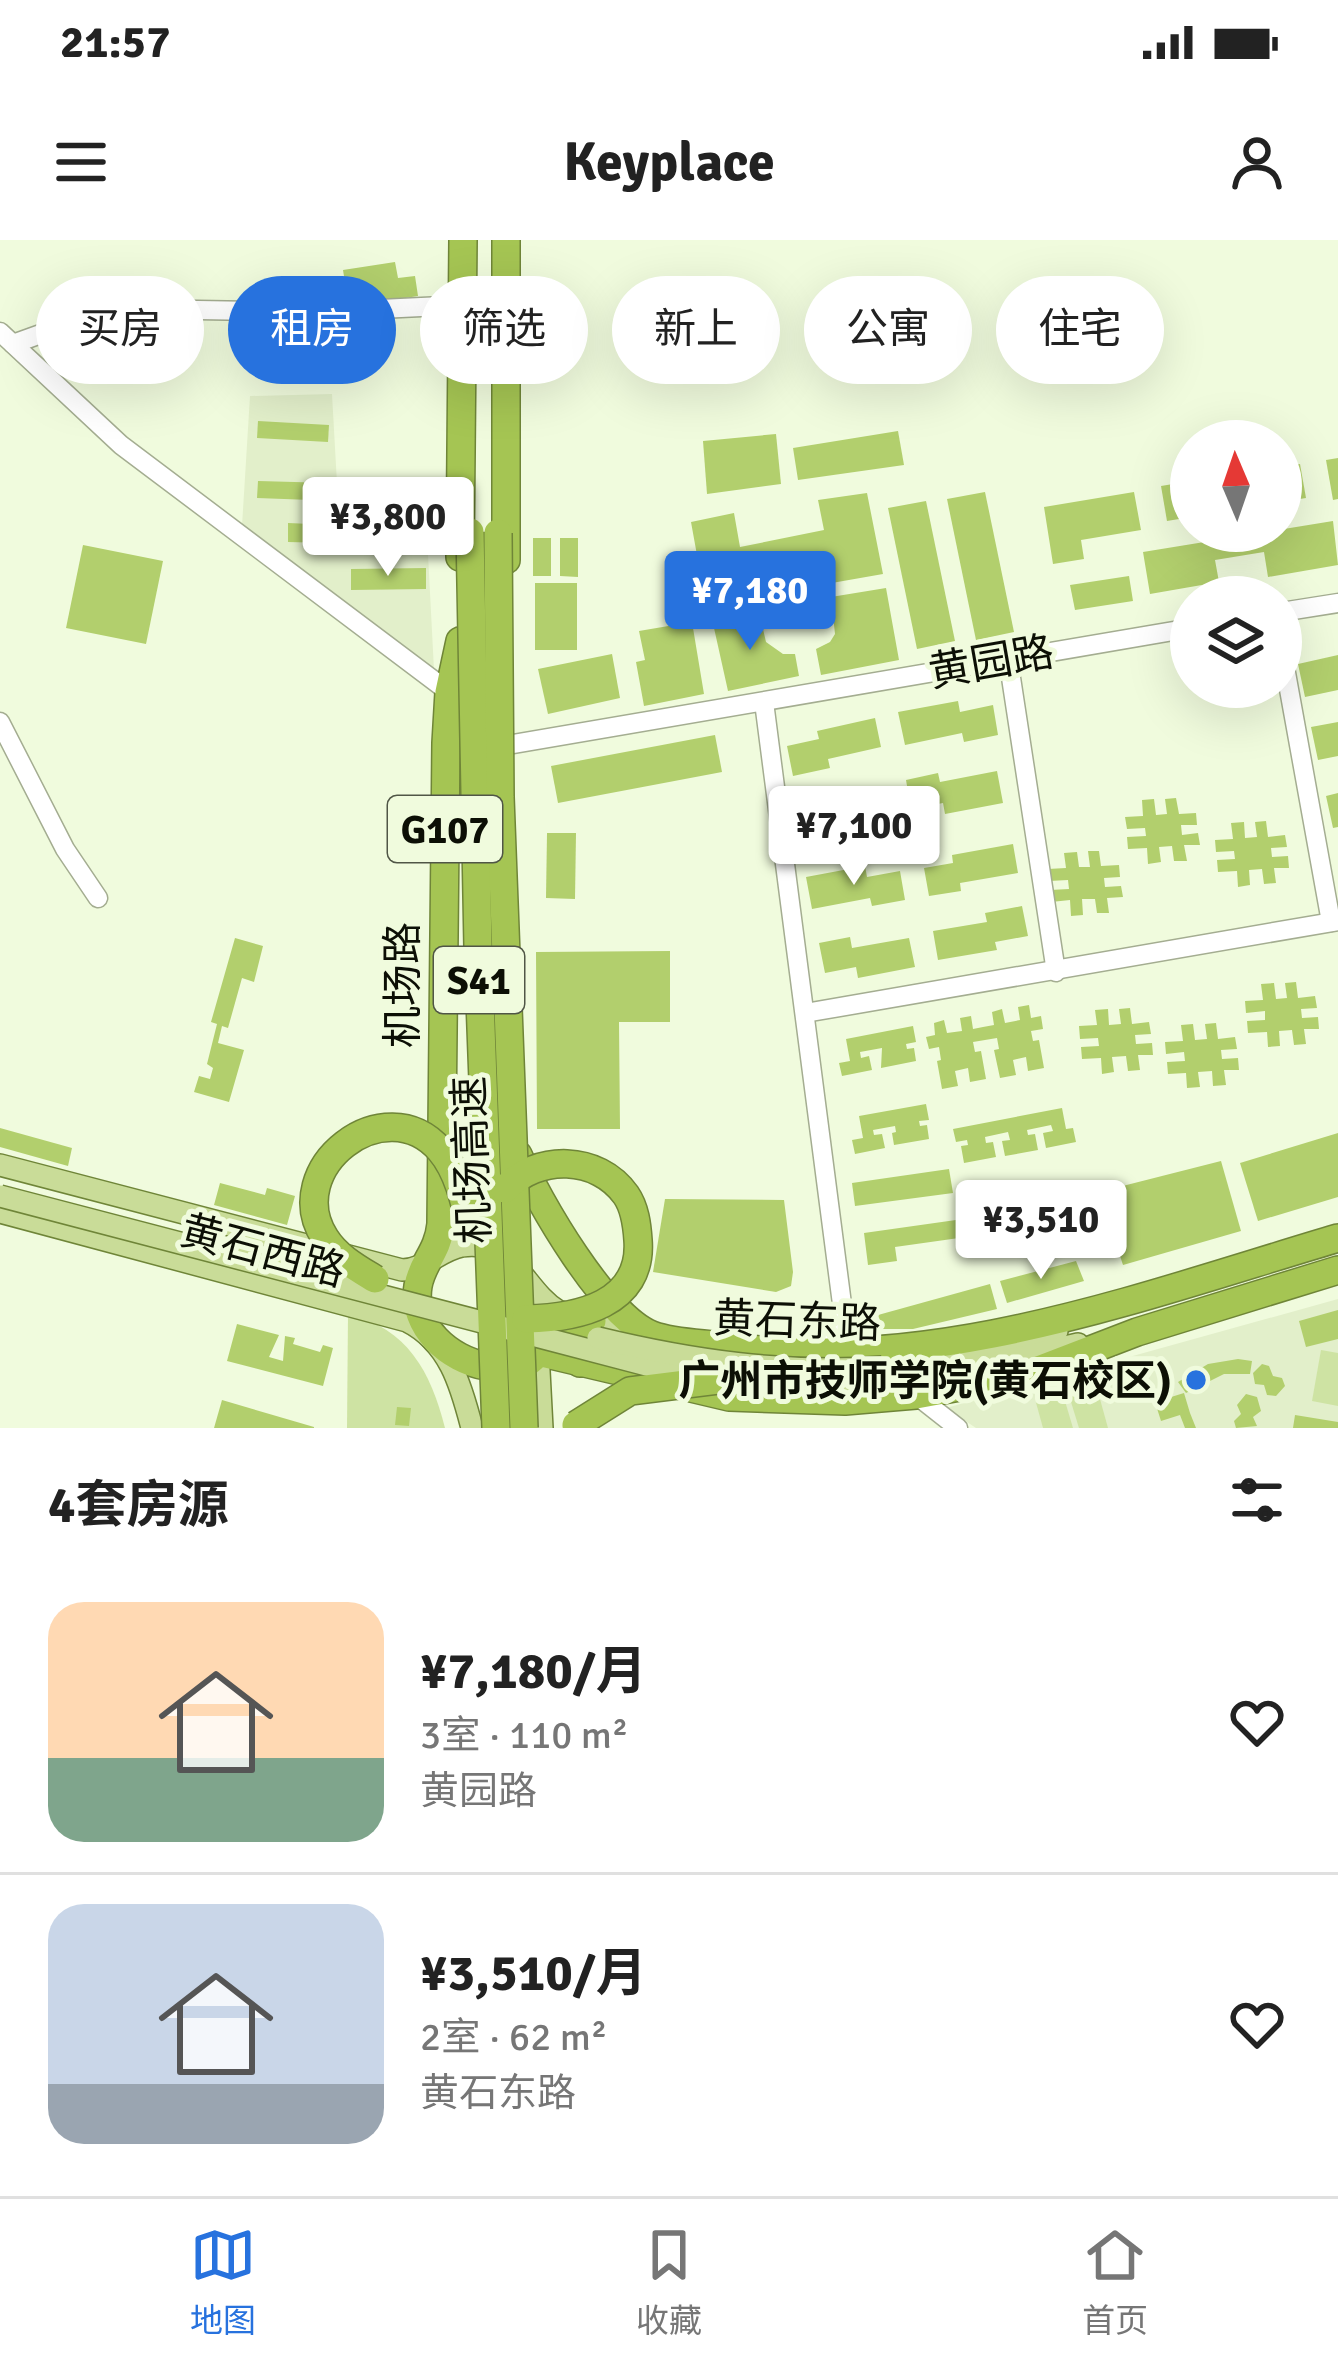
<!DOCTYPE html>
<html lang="zh">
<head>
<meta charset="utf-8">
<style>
  body { margin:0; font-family:Signika,"Noto Sans SC",sans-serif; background:#f6f6f6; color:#222; height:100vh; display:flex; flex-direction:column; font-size:45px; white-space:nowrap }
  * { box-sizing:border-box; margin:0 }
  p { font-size:39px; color:#767676 }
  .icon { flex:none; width:66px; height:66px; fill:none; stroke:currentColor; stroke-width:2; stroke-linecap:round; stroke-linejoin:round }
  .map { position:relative; height:1188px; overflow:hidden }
  .drawer { display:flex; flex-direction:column; background:#fff; flex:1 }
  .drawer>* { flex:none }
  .banner { position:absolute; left:36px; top:36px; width:1266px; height:108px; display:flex; gap:24px }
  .needle { width:78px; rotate:358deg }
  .fabs { position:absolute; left:1170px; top:180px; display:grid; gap:24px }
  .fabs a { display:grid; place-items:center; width:132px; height:132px; border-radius:50%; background:#fff; box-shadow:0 12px 48px #0002; font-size:60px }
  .price { position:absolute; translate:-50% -102px; padding:0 27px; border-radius:12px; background:#fff; color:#222; font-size:39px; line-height:78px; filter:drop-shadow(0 3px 6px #0008) }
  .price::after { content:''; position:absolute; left:50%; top:72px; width:36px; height:27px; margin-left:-18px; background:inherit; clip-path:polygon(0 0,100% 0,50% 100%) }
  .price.current { background:#2772de; color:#fff }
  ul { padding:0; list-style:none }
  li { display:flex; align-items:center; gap:36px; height:300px; padding:0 48px }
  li+li { border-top:3px solid #e0e0e0 }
  li span { display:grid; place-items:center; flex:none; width:336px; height:240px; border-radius:36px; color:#555 }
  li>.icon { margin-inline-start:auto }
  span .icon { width:144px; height:144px; fill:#fffc; stroke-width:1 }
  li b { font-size:51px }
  h2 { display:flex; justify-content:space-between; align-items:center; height:144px; padding:0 48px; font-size:51px }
  .pill { padding:0 42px; border-radius:54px; background:#fff; box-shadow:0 12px 48px #0002; font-size:42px; line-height:108px }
  .pill.current { background:#2772de; color:#fff }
  .status { display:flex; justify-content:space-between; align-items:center; height:84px; padding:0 60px; background:#fff; direction:ltr }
  .status svg { height:33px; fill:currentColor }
  header { display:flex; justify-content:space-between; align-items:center; height:156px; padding:0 48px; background:#fff; font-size:54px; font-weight:700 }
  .menu { display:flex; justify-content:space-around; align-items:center; height:168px; border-top:3px solid #e0e0e0; background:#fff; font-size:33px; color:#767676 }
  .menu a { display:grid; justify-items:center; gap:6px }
  .menu .current { color:#2772de }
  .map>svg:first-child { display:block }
  .built { fill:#e2efca }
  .green { fill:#cee3a3 }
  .building { fill:#b2cf6d }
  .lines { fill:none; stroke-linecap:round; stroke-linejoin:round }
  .minor-casing { stroke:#a4ad91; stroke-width:21 }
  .major-casing { stroke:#6f8538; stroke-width:24 }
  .highway-casing { stroke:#6f8538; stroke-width:30 }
  .minor { stroke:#fff; stroke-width:18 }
  .major { stroke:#c9dc98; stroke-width:21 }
  .highway { stroke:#a5c553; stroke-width:27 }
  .major-bridge-casing { stroke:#6f8538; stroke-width:24; stroke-linecap:butt }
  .highway-bridge-casing { stroke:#6f8538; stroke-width:30; stroke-linecap:butt }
  .major-bridge { stroke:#c9dc98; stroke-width:21 }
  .highway-bridge { stroke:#a5c553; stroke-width:27 }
  .poi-dot { fill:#2772de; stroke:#f0fbdd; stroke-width:4.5 }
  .labels { text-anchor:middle; stroke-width:10; stroke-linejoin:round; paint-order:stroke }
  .shield { fill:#f0fbdd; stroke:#505646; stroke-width:3 }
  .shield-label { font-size:39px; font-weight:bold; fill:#0c0f05 }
  .street-label { font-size:42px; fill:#0c0f05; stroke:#f0fbdd }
  .poi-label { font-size:42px; font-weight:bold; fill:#0c0f05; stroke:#f0fbdd; text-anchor:end }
</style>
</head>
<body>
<div class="status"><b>21:57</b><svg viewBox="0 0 49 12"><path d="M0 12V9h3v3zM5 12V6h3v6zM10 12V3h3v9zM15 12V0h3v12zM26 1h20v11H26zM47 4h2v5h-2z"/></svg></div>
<header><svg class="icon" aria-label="menu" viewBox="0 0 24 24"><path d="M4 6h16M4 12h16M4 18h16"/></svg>Keyplace<svg class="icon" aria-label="person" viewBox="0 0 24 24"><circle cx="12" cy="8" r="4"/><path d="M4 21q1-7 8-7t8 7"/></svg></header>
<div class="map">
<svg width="1338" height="1188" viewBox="0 0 1338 1188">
  <rect width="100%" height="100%" fill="#f0fbdd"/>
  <g class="built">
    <polygon points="332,154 341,315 428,314 434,430 242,286 250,156"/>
    <polygon points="1338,1059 1338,1188 976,1188 946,1168"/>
  </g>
  <g class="green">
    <path d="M348,1073C408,1090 430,1130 445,1188H347Z"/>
    <polygon points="1321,1110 1338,1113 1338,1166 1312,1161"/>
    <polygon points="1095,1141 1108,1188 1079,1188 1067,1149"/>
    <polygon points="1062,1151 1073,1188 1043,1188 1035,1159"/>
  </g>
  <g class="building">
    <polygon points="395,22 398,38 415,36 418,56 349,67 343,30"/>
    <polygon points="258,181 329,185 328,202 257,198"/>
    <polygon points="898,191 904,225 798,240 793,208"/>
    <polygon points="776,194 781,244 707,254 703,201"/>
    <polygon points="1338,218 1338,259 1333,260 1326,220"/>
    <polygon points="1300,224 1306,258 1281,262 1281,227"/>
    <polygon points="258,241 331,243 329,303 288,302 288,283 311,284 311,260 257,258"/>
    <polygon points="1191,241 1191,277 1167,281 1161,246"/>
    <polygon points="985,252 1014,392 976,400 947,259"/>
    <polygon points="1134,252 1141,290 1081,300 1084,319 1053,324 1044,267"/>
    <polygon points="867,253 883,334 706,365 691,282 734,273 740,307 824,290 818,260"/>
    <polygon points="926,261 955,401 917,409 888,268"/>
    <polygon points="1333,281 1338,325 1268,337 1264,312 1215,320 1219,342 1150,354 1143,312"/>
    <rect x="533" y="298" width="18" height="38"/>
    <polygon points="560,298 578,298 578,337 560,336"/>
    <polygon points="83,305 163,321 146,404 66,388"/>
    <polygon points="426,328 426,349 351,350 351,329"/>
    <polygon points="1129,336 1133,361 1075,370 1070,345"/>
    <rect x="535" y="343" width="42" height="67"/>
    <polygon points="886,348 899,420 821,435 816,409 830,402 835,394 831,357"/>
    <polygon points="759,372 766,402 783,414 795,414 799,436 728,451 712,379"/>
    <polygon points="692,382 704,454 644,466 636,422 645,420 639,391"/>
    <polygon points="612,414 620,458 548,474 538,429"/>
    <polygon points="1338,415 1338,450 1305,457 1298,424"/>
    <polygon points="958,461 960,472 993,465 998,495 964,502 962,493 905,505 898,472"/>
    <polygon points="875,478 881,507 828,519 830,528 793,536 787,506 819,499 817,491"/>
    <polygon points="1338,482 1338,516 1318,520 1311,487"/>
    <polygon points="715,495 722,532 558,563 551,526"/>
    <polygon points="997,531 1003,563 945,574 943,563 911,569 906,540 938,533 940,542"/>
    <polygon points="889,546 894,576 863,581 864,588 804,598 799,569 856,560 855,552"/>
    <polygon points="1338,553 1338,587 1333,588 1326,556"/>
    <polygon points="1176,558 1179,574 1196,573 1197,585 1181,585 1182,595 1198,593 1200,605 1184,605 1187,621 1174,621 1172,606 1159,607 1161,622 1148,624 1147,608 1128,609 1127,597 1146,596 1145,588 1127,589 1125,577 1143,576 1142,560 1154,559 1156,575 1167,574 1165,559"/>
    <polygon points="1266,581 1268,597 1285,595 1287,607 1271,608 1272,617 1288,616 1289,628 1274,628 1276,643 1264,644 1262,629 1249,630 1250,645 1238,647 1237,631 1218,632 1217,620 1235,619 1234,611 1216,612 1215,600 1233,599 1231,583 1244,582 1245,598 1257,597 1255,582"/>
    <polygon points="547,593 576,593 575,659 546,658"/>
    <polygon points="1013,604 1018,633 960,643 961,651 929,656 924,628 953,623 952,615"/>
    <polygon points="1088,611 1099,611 1101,626 1119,625 1120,637 1104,638 1105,647 1121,646 1123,657 1107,658 1109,673 1097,673 1095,659 1082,659 1083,675 1071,676 1070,660 1051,662 1050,650 1069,649 1068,640 1049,641 1048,629 1066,628 1064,613 1077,612 1079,627 1090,627"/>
    <polygon points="865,626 867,637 900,631 905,660 872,666 870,658 812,669 806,637"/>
    <polygon points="1022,666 1028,696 995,702 997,710 938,720 933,691 987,682 985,673"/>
    <polygon points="850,697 852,708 909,698 915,727 858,738 856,727 825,733 819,703"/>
    <polygon points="235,698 263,706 254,742 242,738 228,788 222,786 218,803 244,810 229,862 194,852 199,836 210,839 213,828 207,824 217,784 211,782"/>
    <polygon points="670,711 670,782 619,782 620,889 537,889 536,712"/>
    <polygon points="1296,742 1298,758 1315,756 1317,768 1301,769 1302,778 1318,777 1319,789 1304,789 1306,804 1294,805 1292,790 1279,791 1280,806 1268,807 1267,792 1248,793 1247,781 1265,780 1265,771 1246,773 1245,761 1263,760 1261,744 1274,743 1276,759 1287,758 1285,743"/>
    <polygon points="1029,765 1031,778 1041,776 1043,789 1031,791 1033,801 1039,800 1044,828 1028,831 1026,817 1013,820 1016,835 1000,838 994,810 999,809 997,798 973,802 975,812 981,811 986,839 970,842 968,828 955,831 958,846 942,849 937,821 941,820 939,807 929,809 926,797 935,795 934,783 944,780 947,793 962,791 960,778 971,776 973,789 983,787 994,785 992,772 1002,769 1005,783 1020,780 1018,767"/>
    <polygon points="1130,768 1132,784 1149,782 1151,794 1135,795 1136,804 1152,803 1153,815 1138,815 1140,830 1128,831 1126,816 1112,817 1114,832 1102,834 1101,818 1082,819 1081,807 1099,806 1098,798 1080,799 1079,786 1097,785 1095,770 1108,769 1109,785 1121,784 1119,769"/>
    <polygon points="1216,783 1218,799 1235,797 1237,809 1221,810 1222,819 1238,818 1239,830 1224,830 1226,845 1213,846 1212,831 1198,832 1200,847 1187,848 1186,833 1168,834 1167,822 1185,821 1184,812 1166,814 1165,802 1183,801 1181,785 1193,784 1195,800 1207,799 1205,784"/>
    <polygon points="913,786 916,802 906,804 907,809 914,808 916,821 881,828 882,808 860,812 861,818 869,816 872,830 842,836 839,823 850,821 846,799"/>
    <polygon points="926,864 929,880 919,881 920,886 927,885 929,899 894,905 892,893 896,892 895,886 873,890 874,895 882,894 885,908 855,914 852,900 863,898 859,876"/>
    <polygon points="1062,868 1066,889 1073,888 1076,902 1046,908 1043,893 1053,891 1051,885 1027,890 1028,895 1035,894 1038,910 1005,916 1002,901 1010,900 1008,892 985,897 986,903 993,902 996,917 964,923 961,906 968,905 967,900 956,902 953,889"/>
    <polygon points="0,888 72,908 68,926 0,907"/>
    <polygon points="1338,893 1338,957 1258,981 1240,923"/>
    <polygon points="1221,921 1241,991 1123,1025 1099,952"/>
    <polygon points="949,929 953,953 855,966 852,943"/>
    <polygon points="1070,942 1074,957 978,984 974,968"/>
    <polygon points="220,943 265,955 267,948 295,956 287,985 214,965"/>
    <polygon points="665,959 784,960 793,1032 791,1046 776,1052 653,1032"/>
    <polygon points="963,979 966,997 895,1007 897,1021 868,1025 864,993"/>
    <polygon points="1076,1021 1084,1041 1007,1063 1000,1041"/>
    <polygon points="990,1044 997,1069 913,1089 883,1089 878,1075"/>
    <polygon points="1338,1070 1338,1099 1306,1107 1299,1081"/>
    <polygon points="237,1084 279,1095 269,1117 283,1121 285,1096 295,1098 293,1104 320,1112 323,1105 333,1108 323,1146 227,1121"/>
    <polygon points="1238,1119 1252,1121 1250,1134 1224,1134 1186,1153 1178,1142 1208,1124"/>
    <polygon points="1262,1124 1269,1126 1273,1136 1282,1138 1285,1146 1276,1156 1267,1155 1264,1145 1255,1144 1253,1133"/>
    <polygon points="1184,1153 1190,1173 1196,1188 1185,1188 1180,1175 1161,1181 1155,1162"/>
    <polygon points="1246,1154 1257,1157 1261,1171 1253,1177 1257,1186 1236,1188 1234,1181 1241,1174 1237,1165"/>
    <polygon points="222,1160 314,1187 314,1188 214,1188"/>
    <polygon points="397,1167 411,1168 409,1186 395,1185"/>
    <polygon points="1295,1175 1338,1182 1338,1188 1293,1188"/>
  </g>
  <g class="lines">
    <g class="minor-casing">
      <g id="minor">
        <polyline points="0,92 121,205 449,452"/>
        <polyline points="13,104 74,82 140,69 318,72 463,65"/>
        <polyline points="1281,372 1338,363"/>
        <polyline points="1281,405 1331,682"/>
        <polyline points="1008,418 1056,732"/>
        <polyline points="764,462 842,1064 833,1092 816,1113"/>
        <polyline points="0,482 65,609 98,658"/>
        <polyline points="508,505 1191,388"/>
        <polyline points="805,773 1338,681"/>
        <polyline points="916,1155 958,1188"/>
      </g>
    </g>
    <g class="major-casing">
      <g id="major">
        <path d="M0,925L402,1030C424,1030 440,1010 462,1006C514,998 523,1050 558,1071L646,1094"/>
        <path d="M0,972L407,1081C449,1102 461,1145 472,1188"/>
        <polyline points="542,1103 538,1112 542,1188"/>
        <polyline points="882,1127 974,1113 1057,1091"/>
        <polyline points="884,1142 943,1135 1078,1104"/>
      </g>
    </g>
    <g class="highway-casing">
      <g id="highway">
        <polyline points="460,317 463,0"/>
        <polyline points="506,320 506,0"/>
        <path d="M460,401L449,452L446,503L441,984C438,1013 422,1022 418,1046C411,1087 450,1120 486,1126C506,1130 527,1129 538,1112L729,1157L845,1161L916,1155L1025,1135L1137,1092L1338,1030"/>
        <path d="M518,915C538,961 605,1077 652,1095C673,1103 702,1103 724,1106C935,1135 1139,1057 1338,998"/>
        <polyline points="580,1123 572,1100 592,1081"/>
      </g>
    </g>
    <use href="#minor" class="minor"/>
    <use href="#major" class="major"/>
    <use href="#highway" class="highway"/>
    <g class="major-bridge-casing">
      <g id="major-bridge">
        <polyline points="0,956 662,1129 761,1143 884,1142"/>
        <path d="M598,1098C693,1121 785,1134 882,1127"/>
      </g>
    </g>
    <g class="highway-bridge-casing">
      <g id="highway-bridge">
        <polyline points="470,292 478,708 496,1188"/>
        <polyline points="498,293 500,557 524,1188"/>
        <path d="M505,949C537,914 598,915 626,955C635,968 637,985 638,1000C643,1065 577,1078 526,1079"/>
        <path d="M375,1039C357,1028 337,1017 325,998C280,928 385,847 440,910C458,931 465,962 470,987"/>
        <polyline points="576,1185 630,1151 718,1140"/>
      </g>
    </g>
    <use href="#major-bridge" class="major-bridge"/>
    <use href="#highway-bridge" class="highway-bridge"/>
  </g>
  <circle class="poi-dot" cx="1196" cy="1140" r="12"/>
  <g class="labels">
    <g class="shield">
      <rect x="388" y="556" width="114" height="66" rx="9"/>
      <rect x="434" y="707" width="90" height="66" rx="9"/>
    </g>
    <g class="shield-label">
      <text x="445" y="603">G107</text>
      <text x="479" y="754">S41</text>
    </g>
    <g class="street-label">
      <text transform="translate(991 421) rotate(-10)" y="15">黄园路</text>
      <text transform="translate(402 745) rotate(-90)" y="15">机场路</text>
      <text transform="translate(471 920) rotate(-92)" y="15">机场高速</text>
      <text transform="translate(263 1010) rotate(15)" y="15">黄石西路</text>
      <text transform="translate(797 1080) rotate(2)" y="15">黄石东路</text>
    </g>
    <g class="poi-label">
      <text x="1172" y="1155">广州市技师学院(黄石校区)</text>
    </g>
  </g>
</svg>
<div class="fabs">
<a><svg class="needle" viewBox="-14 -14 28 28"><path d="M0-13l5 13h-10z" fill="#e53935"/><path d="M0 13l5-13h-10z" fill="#767676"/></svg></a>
<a><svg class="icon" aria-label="layers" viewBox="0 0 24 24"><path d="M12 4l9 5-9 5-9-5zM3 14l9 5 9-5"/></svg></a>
</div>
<b class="price" style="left:388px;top:339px">¥3,800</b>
<b class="price current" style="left:750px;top:413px">¥7,180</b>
<b class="price" style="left:854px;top:648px">¥7,100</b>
<b class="price" style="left:1041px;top:1042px">¥3,510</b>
<div class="banner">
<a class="pill">买房</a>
<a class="pill current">租房</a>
<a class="pill">筛选</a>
<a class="pill">新上</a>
<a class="pill">公寓</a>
<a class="pill">住宅</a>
</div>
</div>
<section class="drawer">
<h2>4套房源<svg class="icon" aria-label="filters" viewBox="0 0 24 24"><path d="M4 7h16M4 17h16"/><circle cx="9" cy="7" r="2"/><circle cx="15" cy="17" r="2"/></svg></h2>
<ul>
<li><span style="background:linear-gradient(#ffd9b3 65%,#7fa58c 0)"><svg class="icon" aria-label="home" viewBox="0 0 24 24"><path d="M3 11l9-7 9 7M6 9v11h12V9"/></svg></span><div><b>¥7,180/月</b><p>3室 · 110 m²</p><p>黄园路</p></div><svg class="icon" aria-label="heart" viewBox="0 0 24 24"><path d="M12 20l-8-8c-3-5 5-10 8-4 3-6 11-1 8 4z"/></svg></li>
<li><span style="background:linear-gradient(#c9d6e8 75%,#9aa5b1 0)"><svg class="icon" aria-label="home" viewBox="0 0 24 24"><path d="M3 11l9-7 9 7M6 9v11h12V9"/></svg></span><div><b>¥3,510/月</b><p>2室 · 62 m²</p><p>黄石东路</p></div><svg class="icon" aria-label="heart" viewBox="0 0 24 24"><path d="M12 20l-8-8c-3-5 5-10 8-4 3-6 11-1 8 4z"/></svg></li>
</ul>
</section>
<nav class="menu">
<a class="current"><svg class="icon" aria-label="map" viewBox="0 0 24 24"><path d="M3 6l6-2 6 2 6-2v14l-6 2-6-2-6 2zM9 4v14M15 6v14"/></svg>地图</a>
<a><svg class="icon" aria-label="saved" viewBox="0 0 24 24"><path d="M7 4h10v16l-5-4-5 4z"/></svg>收藏</a>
<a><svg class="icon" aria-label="home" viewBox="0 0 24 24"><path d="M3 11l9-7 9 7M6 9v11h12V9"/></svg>首页</a>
</nav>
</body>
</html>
